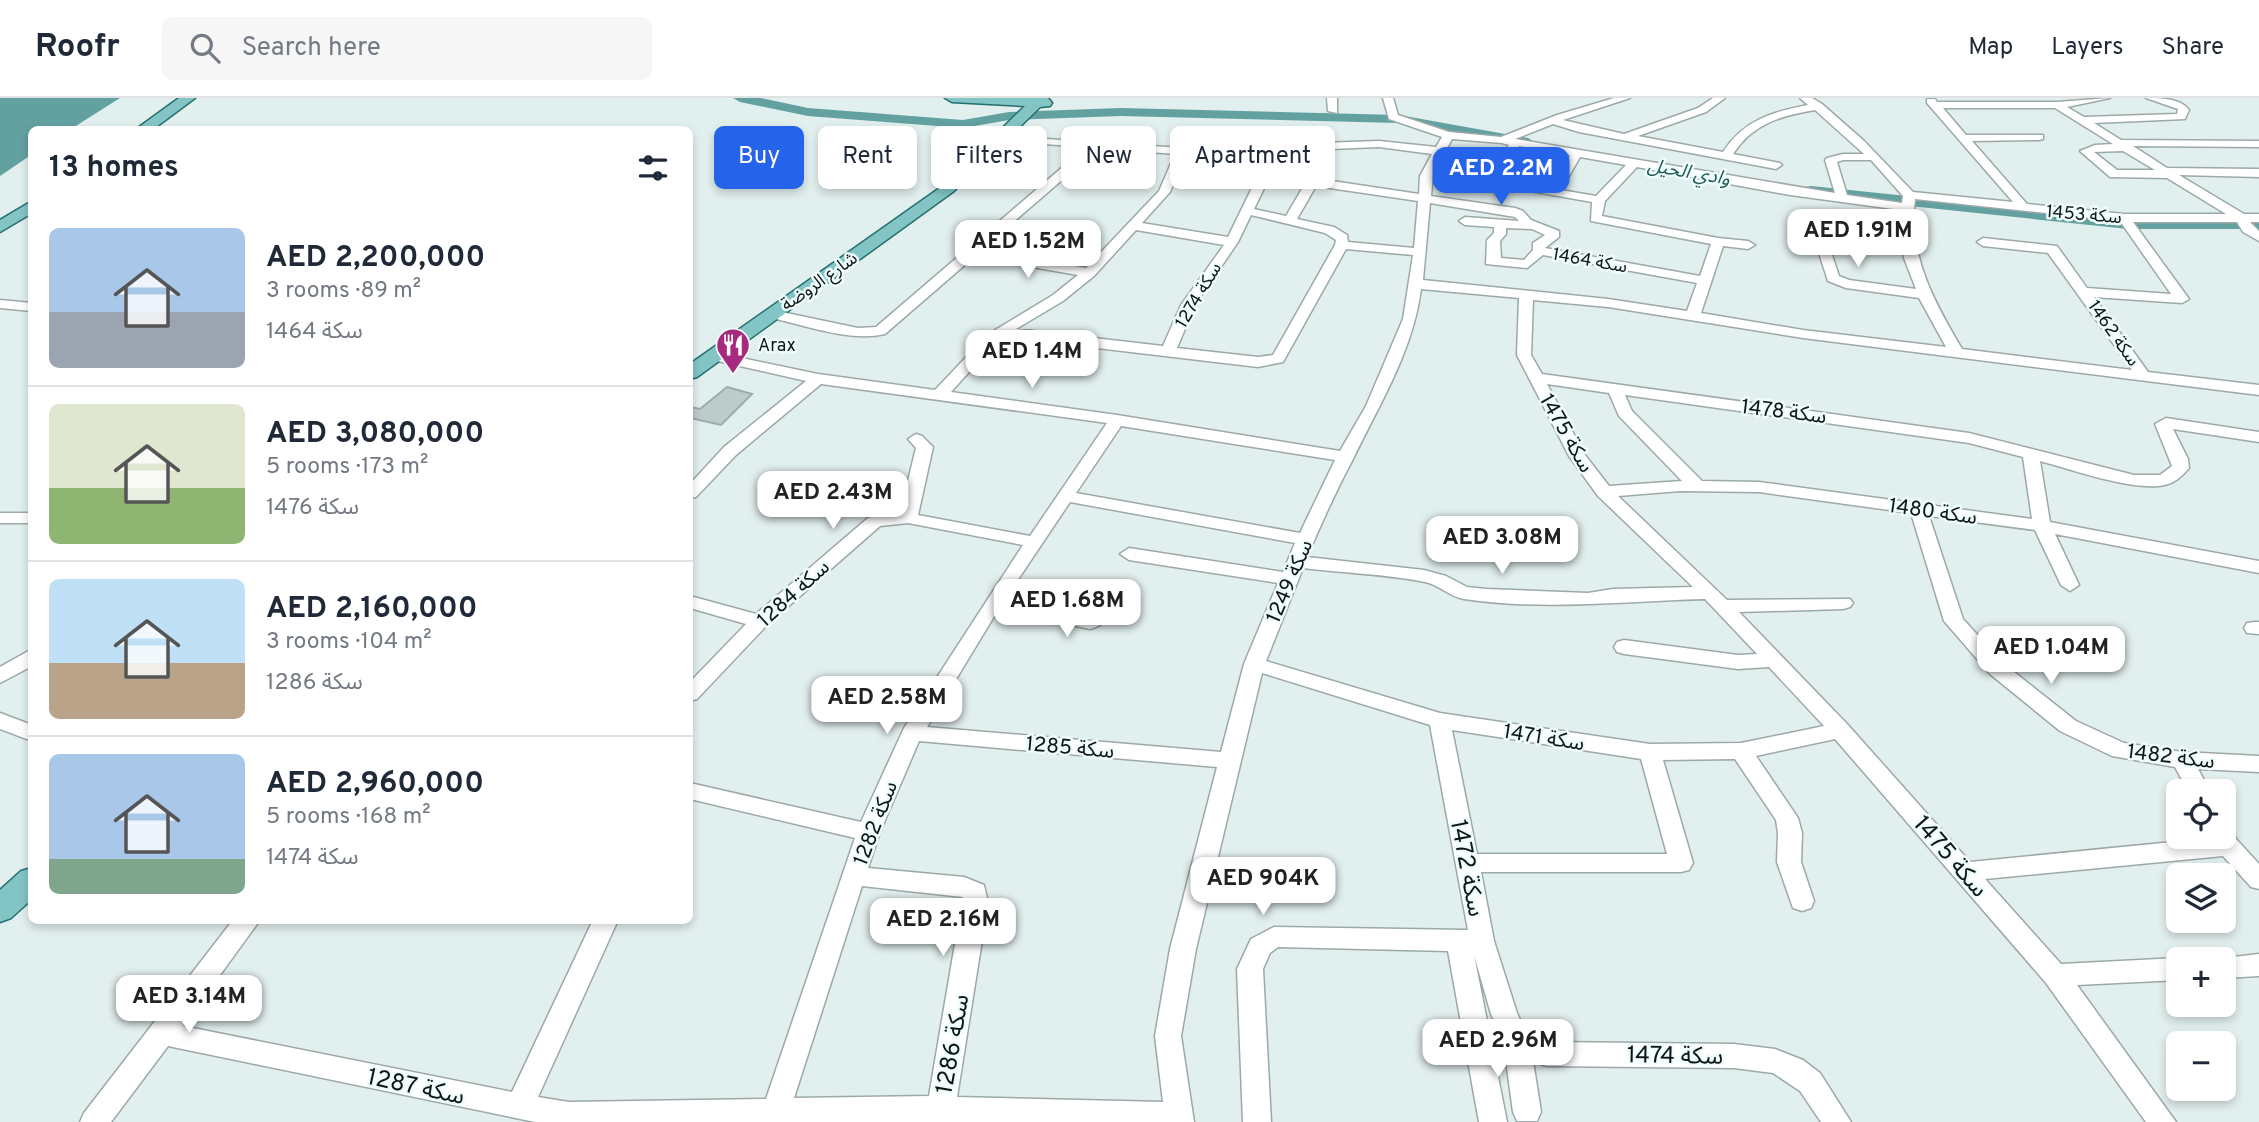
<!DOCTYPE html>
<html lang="en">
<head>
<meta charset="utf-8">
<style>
  body { margin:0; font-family:Overpass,"Noto Sans Arabic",sans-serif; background:#f6f6f7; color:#1f2937; height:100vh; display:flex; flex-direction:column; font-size:26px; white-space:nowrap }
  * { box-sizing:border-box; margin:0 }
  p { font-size:23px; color:#747a83 }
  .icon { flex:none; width:38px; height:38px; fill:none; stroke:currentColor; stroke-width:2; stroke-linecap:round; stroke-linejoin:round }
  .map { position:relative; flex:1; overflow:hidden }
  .sheet { position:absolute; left:28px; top:28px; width:665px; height:798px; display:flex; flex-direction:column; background:#fff; border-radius:10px; box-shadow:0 4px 10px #0003 }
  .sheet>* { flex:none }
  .banner { position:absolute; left:714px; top:28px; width:665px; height:63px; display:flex; gap:14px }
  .tools { position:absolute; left:2166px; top:681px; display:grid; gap:14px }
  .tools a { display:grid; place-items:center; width:70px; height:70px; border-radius:10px; background:#fff; box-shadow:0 4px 10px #0003; font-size:35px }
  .price { position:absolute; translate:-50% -60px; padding:0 16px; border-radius:14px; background:#fff; color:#222; font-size:23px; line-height:46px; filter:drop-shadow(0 2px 4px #0008) }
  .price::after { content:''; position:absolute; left:50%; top:42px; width:21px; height:16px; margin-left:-10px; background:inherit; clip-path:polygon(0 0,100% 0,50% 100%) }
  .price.on { background:#2563eb; color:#fff }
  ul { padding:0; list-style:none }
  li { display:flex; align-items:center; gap:21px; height:175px; padding:0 21px }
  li+li { border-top:2px solid #e0e1e3 }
  li span { display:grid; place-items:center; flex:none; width:196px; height:140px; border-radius:10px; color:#555 }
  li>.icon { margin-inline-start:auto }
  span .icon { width:84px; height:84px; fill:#fffc; stroke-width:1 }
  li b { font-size:30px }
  h2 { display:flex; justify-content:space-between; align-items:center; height:84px; padding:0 21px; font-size:30px }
  .chip { padding:0 24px; border-radius:10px; background:#fff; box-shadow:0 4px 10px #0003; font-size:24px; line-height:63px }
  .chip.on { background:#2563eb; color:#fff }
  header { display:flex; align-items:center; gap:42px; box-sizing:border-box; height:98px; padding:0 35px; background:#fff; border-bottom:2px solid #e0e1e3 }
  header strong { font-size:33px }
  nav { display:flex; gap:38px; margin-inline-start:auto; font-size:24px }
  .search { width:490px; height:63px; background:#f6f6f7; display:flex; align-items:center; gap:18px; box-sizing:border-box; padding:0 24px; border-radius:10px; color:#747a83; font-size:26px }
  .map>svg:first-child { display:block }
  .water { fill:#62a1a0 }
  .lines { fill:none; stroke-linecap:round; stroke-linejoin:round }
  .river { fill:#62a1a0; fill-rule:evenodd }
  .building { fill:#bdcbca; stroke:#9dabab; stroke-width:2 }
  .minor-casing { stroke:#9ba9a8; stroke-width:3 }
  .major-casing { stroke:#256f6e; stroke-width:3 }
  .minor { fill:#fff; fill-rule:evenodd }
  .major { fill:#83c5c5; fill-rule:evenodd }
  .labels { text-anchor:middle; stroke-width:5; stroke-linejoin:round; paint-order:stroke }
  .far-street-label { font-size:18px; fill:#101515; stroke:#eefcfc }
  .far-poi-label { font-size:18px; fill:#101515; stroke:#eefcfc; text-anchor:start }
  .far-water-label { font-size:19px; font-style:italic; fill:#245a5a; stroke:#eefcfc }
  .street-label { font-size:21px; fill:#101515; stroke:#eefcfc }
  .near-street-label { font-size:24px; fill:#101515; stroke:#eefcfc }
</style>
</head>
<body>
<header>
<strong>Roofr</strong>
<div class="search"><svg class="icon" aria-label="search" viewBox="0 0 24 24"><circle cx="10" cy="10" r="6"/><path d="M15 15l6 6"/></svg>Search here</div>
<nav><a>Map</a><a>Layers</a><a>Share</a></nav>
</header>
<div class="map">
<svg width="2259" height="1024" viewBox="0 0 2259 1024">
  <rect width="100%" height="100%" fill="#e1efee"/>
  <polygon class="water" points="0,0 120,0 71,31 32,32 31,57 0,78"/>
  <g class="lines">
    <g class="river">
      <polygon points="733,0 761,0 808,10 963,22 1009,14 1121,10 1399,17 1528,40 1536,45 1528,50 1399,25 1121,18 1009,22 963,30 808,18 740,4"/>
      <polygon points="1811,88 2128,121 2259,121 2259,131 2128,131 1805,97 1803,93 1805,89"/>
    </g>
  </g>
  <polygon class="building" points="727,289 752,296 721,327 690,320 690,309 700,311"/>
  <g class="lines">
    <g class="minor-casing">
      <g id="minor">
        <polygon points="1327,0 1337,0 1337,15 1328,13"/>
        <path d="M1383,0H1393L1398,17L1449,34L1501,39L1557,17L1614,0H1630L1563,22L1624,36L1698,10L1713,0H1725L1706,14L1638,38L1723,54C1744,22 1772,14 1808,7L1800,0H1812L1822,6L1864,43L1913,94L2013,104L1927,5V1H1935L1937,4H2057L2110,0L2067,9L2084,19L2177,16L2178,11L2146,0C2159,0 2181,0 2189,12L2185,21L2094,25L2121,42L2259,43V49L2133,48L2167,70L2259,71V79L2179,77L2244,116H2259V124H2250L2259,133V143L2243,134L2237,124H2133L2189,201L2182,205L2094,199L2148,274L2259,287V297L1803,240L1608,209L1533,202L1531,257L1542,276L1969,335L2134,377H2160L2172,368L2155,326L2166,320L2259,334V344L2173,331L2188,361L2189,370C2184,376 2176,384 2168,386C2140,396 2070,371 2040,363L2050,424L2259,463V475L2055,436L2079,487L2070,493L2061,487L2035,432L1929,418L1963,521L2004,566L2076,623L2124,645L2182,654L2259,658V674L2198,671L2210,693H2188L2175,669L2112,658L2060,633L1990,576L1944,523L1911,415L1759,394L1680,393L1618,398L1727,502L1850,501L1853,505L1850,509L1843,511L1739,514L1848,627L1970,764L2213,740L2212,738H2224V729L2231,732L2237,742L2259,766V791L2251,789L2223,758L1985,781L2061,866L2179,860L2181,861H2179V882L2077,887L2176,1024H2146L2046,885L1835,641L1756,658L1798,720L1802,735L1801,764L1814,803L1811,810L1802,813L1793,810L1777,764L1778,735L1776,722L1735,661L1663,662L1693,765L1689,772L1681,774H1481L1494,843L1517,915L1525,933L1548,944L1734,946L1775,951L1803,962L1820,975L1851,1024H1821L1800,993L1773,975L1734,970L1546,968L1533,963L1541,1014L1537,1023H1517L1513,1014L1503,941L1491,916L1474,857L1507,1024H1479L1448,853L1278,849L1270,855L1263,871L1271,1024H1243L1237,871L1251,841L1274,829L1468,832L1430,627L1262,575L1196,851L1181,938L1194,1024H535L168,948L111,1024H80L84,1015L233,822H260L183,928L512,994L593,822H618L538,999L569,1004L766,1001L855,740L690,701V685L861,724L904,630L1023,447L908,425L880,428L767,527L697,601L690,603V584L746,526L690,510V498L756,516L868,420L887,415H900L916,350L908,341L916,336L922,338L933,349L918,417L1030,438L1107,325L821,286L736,357L696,399L690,400V386L724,349L806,283L713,262L706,258L713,254L818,276L935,292L987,237L1053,197L1078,177L974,159L885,236C850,244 807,228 772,220L765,216L772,212L858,230L876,229L1086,49L1003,43L999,42V38L1182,50L1379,43L1436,49L1442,39L1389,21ZM1943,10H2055L2113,46L2095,47L2080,53L2110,79L2167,80L2226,116H2124L2027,106L1972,43L2039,42L2043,41V37H1966ZM1815,12L1864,56H1843L1827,60L1825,62L1835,95L1515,41L1553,26L1579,34L1776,71L1782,67L1780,65L1733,56C1753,25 1781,18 1815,12ZM1452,41L1502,45L1509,47L1487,79L1436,70ZM1519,48L1570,57L1550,90L1498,81ZM1379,49L1432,56L1420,78L1419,96L1312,80L1306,84L1286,118L1254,111L1282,53ZM1099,50L1175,56L1159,93L1086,170L981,152ZM1270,53L1228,139L1142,125L1170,94L1186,56ZM2123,53L2155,72H2117L2094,54ZM1580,59L1626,67L1596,98L1561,92ZM1843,62H1871L1903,98L1902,105L1847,97L1837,64ZM1637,69L1790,97L1901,112L1900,122L1857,117L1851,121L1857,125L1900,130L1904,160L1916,191L1849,182L1839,178L1819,118L1813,114L1807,118L1828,183L1846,190L1919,200L1946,249L1803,232L1701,215L1723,148L1748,151L1755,147L1748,143L1718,140L1602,118L1605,103ZM1433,76L1592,104L1591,123L1711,146L1700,178L1545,150L1559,139V133L1531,122L1523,113L1515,110L1431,98ZM1316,88L1418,103L1414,150L1348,144L1347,137L1334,129L1297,121ZM1915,101L2120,123L2171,196L2087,190L2057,148L1983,140L1977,144L1983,148L2048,155L2132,272L1962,251C1934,204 1908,157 1915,101ZM1430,105L1515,119L1519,123L1465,119L1459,123L1465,127L1494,129V135L1487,142L1486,166L1527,170L1543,157L1697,185L1687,213L1608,201L1423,182ZM1251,117L1325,135L1336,142L1335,147L1273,257L1258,259L1177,250L1195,207L1238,144ZM1506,130L1532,131L1545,137L1533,145V152L1524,162L1501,160L1500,143L1506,136ZM1136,132L1224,147L1181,207L1163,248L1016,231L1063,203L1094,178ZM1346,151L1413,157L1403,221L1366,308L1340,353L1117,317L951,294L997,243L1004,239L1258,269L1283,264ZM1421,191L1519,200L1517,257L1569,358L1598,398L1693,489L1613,491L1588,495L1486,491L1467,489L1446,478L1424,472L1307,459C1321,426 1336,393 1353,361C1380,305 1413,253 1421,191ZM1547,286L1609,295L1619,318L1682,383L1609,388L1585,357ZM1625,297L1969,345L2023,359L2032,421L1759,384L1702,383L1632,313ZM1121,328L1335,362L1300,435L1076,395ZM1070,404L1295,445L1283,474L1129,450L1120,456L1129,462L1278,485L1244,566L1221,654L927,629L998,512L1090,531C1108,527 1111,512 1117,497L1115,493H1101L1087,518L1005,501ZM1303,470C1343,475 1386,476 1425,484C1440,487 1450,499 1464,501C1544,513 1625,503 1705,501L1757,556L1738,557L1624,542L1617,544L1614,549L1617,554L1624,556L1738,571L1769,569L1824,628L1741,645L1650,646L1440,615L1266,563ZM1452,632L1641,661L1667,756H1477ZM919,643L1217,669L1170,851L1155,938L1163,1004L957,999L988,805L984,787L964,779L868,770L880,734ZM862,788L963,799L929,998L794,1000Z"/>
        <polygon points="0,202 32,205 32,213 0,210"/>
        <rect x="0" y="415" width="32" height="10"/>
        <polygon points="2254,524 2259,524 2259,536 2247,535 2244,530 2247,525"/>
        <polygon points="32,551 32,568 0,585 0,569"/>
        <polygon points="0,615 32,627 32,643 0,631"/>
        <polygon points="2259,856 2259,878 2224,880 2224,861 2216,861"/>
      </g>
    </g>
    <g class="major-casing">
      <g id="major">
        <polygon points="179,0 195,0 152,32 135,32"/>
        <polygon points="945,0 1048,0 1052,5 1050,8 1040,9 954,93 697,279 690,281 690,266 944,87 1025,8 952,4"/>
        <polygon points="32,103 32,115 0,134 0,122"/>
        <polygon points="32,770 32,801 11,820 0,824 0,792 21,773"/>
      </g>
    </g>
    <use href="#minor" class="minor"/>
    <use href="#major" class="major"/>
  </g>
  <defs>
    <g id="restaurant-pin" transform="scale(1.75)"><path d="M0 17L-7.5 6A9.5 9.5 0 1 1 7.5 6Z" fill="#a62a7e" stroke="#eefcfc"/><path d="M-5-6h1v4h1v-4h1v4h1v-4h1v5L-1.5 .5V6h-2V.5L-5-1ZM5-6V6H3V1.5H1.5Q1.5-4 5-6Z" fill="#fff"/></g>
  </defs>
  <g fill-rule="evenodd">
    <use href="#restaurant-pin" x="733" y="247"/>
  </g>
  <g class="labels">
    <g class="far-street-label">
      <text transform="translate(2084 116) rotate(5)" y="6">سكة 1453</text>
      <text transform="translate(1590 162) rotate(10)" y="6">سكة 1464</text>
      <text transform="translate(819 183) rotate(-35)" y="6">شارع الروضة</text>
      <text transform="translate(1198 197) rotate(-59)" y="6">سكة 1274</text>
      <text transform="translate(2114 235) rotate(55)" y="6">سكة 1462</text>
    </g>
    <g class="far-poi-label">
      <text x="758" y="253">Arax</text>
    </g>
    <g class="far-water-label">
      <text transform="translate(1689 73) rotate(10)" y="7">وادي الحيل</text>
    </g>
    <g class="street-label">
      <text transform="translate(1784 313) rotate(7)" y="7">سكة 1478</text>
      <text transform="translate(1567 335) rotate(60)" y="7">سكة 1475</text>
      <text transform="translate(1933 413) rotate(8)" y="7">سكة 1480</text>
      <text transform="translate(1289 483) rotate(-67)" y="7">سكة 1249</text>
      <text transform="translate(793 495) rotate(-42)" y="7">سكة 1284</text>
      <text transform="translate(1544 639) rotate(9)" y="7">سكة 1471</text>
      <text transform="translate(1070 649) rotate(5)" y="7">سكة 1285</text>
      <text transform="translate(2171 658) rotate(7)" y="7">سكة 1482</text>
      <text transform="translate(875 725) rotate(-69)" y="7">سكة 1282</text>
    </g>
    <g class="near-street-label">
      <text transform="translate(1951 758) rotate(49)" y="8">سكة 1475</text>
      <text transform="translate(1468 770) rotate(79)" y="8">سكة 1472</text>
      <text transform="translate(952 946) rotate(-80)" y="8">سكة 1286</text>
      <text transform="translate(1675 957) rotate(1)" y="8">سكة 1474</text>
      <text transform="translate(416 988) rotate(12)" y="8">سكة 1287</text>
    </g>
  </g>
</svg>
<div class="tools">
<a><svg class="icon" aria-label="locate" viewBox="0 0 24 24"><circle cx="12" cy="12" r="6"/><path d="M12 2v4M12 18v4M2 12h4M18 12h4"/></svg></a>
<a><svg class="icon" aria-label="layers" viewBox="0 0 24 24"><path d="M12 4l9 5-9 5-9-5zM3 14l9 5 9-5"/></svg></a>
<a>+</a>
<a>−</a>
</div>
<b class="price on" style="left:1501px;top:109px">AED 2.2M</b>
<b class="price" style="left:1858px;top:171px">AED 1.91M</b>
<b class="price" style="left:1028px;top:182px">AED 1.52M</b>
<b class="price" style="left:1032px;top:292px">AED 1.4M</b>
<b class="price" style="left:833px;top:433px">AED 2.43M</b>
<b class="price" style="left:1502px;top:478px">AED 3.08M</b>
<b class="price" style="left:1067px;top:541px">AED 1.68M</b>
<b class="price" style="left:2051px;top:588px">AED 1.04M</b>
<b class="price" style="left:887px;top:638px">AED 2.58M</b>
<b class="price" style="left:1263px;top:819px">AED 904K</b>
<b class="price" style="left:943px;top:860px">AED 2.16M</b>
<b class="price" style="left:189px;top:937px">AED 3.14M</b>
<b class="price" style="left:1498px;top:981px">AED 2.96M</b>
<div class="banner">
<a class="chip on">Buy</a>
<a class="chip">Rent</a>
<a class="chip">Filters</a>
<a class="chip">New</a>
<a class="chip">Apartment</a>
</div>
<section class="sheet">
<h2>13 homes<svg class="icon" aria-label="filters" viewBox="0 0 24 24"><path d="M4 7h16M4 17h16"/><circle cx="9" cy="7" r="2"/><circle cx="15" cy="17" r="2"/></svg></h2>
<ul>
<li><span style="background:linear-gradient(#a9c7e8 60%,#9aa5b1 0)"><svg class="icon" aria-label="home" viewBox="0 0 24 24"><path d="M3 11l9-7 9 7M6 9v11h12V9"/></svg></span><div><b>AED 2,200,000</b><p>3 rooms · 89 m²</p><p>سكة 1464</p></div></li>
<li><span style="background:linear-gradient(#dfe7d0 60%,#8fb573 0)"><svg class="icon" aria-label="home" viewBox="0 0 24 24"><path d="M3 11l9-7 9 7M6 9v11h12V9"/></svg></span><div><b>AED 3,080,000</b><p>5 rooms · 173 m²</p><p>سكة 1476</p></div></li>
<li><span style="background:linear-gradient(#bfe0f5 60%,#b9a48a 0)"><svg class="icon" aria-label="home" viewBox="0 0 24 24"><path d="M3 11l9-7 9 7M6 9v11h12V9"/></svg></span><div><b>AED 2,160,000</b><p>3 rooms · 104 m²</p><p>سكة 1286</p></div></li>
<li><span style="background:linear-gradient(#a9c7e8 75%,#7fa58c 0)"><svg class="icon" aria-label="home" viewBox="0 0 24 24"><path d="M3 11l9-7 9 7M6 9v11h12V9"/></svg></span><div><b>AED 2,960,000</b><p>5 rooms · 168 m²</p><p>سكة 1474</p></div></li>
</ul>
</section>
</div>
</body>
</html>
